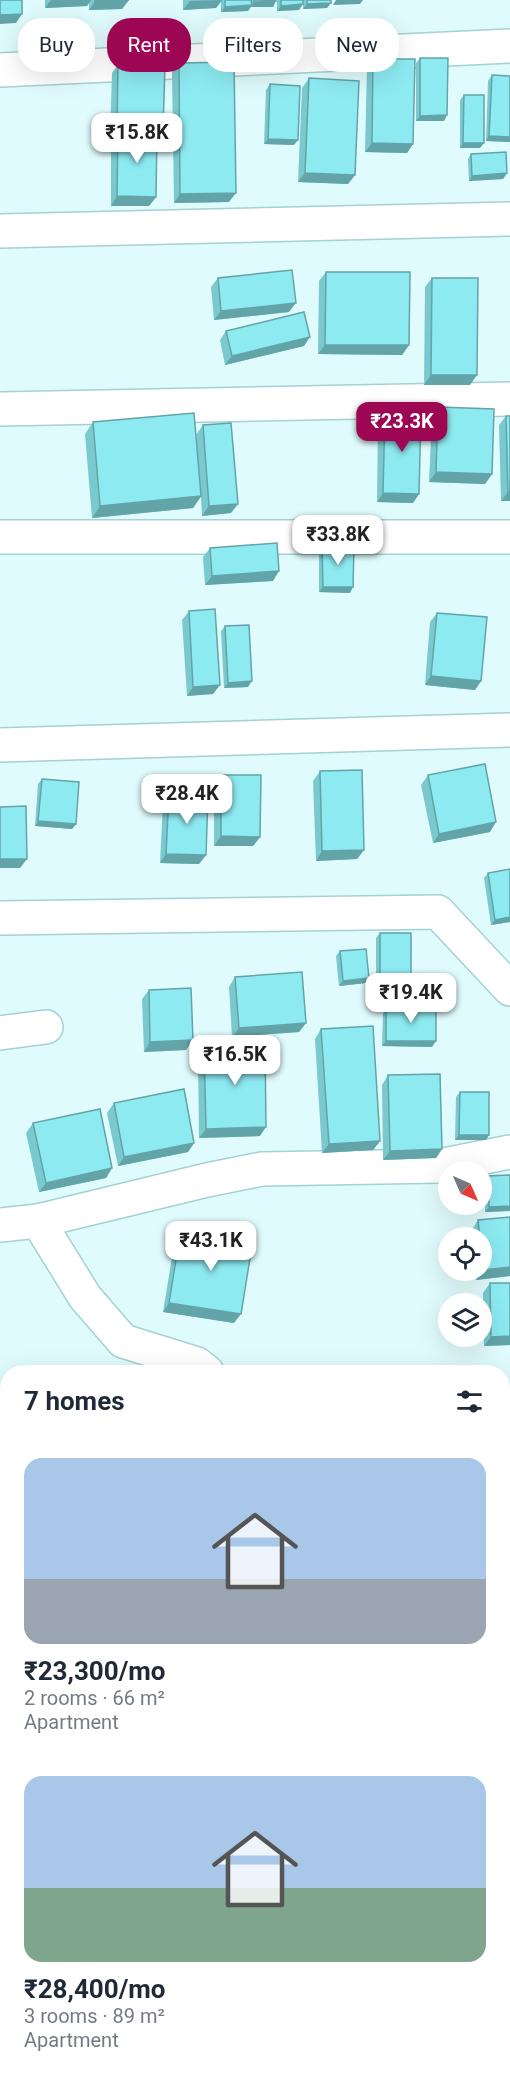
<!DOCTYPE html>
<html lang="en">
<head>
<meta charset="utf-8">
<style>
  body { margin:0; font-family:Roboto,sans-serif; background:#f2f2f3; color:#1f2937; height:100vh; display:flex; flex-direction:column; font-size:22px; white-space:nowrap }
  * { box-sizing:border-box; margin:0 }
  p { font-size:20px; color:#747a83 }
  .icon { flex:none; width:33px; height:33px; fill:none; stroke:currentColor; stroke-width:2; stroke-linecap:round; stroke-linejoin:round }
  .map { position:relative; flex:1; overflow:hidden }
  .panel { position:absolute; left:0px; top:1365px; width:510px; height:720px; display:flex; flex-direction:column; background:#fff; border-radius:24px 24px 0 0; box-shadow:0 6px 24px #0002 }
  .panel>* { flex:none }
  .hud { position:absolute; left:18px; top:18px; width:474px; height:54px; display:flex; gap:12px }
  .needle { width:39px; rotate:135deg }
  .controls { position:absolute; left:438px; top:1161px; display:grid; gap:12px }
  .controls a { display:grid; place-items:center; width:54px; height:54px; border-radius:50%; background:#fff; box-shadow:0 6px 24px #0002; font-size:30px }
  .price { position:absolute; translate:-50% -51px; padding:0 14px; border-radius:12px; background:#fff; color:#222; font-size:20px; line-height:39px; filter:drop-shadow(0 2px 3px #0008) }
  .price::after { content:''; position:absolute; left:50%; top:36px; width:18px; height:14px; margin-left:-9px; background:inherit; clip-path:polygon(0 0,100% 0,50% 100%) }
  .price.active { background:#9c0653; color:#fff }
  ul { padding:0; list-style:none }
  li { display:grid; align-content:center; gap:12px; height:318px; padding:0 24px }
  li span { display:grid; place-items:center; height:186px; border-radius:18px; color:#555 }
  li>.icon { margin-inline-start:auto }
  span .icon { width:108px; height:108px; fill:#fffc; stroke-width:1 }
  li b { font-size:26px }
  h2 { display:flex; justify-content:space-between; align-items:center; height:72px; padding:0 24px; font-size:26px }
  .chip { padding:0 21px; border-radius:24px; background:#fff; box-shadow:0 6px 24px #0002; font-size:21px; line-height:54px }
  .chip.active { background:#9c0653; color:#fff }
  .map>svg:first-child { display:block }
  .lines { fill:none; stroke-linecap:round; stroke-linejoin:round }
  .minor-casing { stroke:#a4d1d4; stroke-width:36 }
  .minor { stroke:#fff; stroke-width:33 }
  .wall { fill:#79c9cf }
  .shaded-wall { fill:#63a4a9 }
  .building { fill:#8deaf1; stroke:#63a4a9; stroke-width:1.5 }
</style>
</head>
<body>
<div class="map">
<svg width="510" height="2085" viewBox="0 0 510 2085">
  <rect width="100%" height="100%" fill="#e0fbfd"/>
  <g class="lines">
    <g class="minor-casing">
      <g id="minor">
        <polyline points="0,70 510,46"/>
        <polyline points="0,231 510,219"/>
        <polyline points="0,409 510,399"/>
        <polyline points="0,537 510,537"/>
        <polyline points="0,745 510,730"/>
        <polyline points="0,918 438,912 510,989"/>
        <polyline points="0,1033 46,1027"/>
        <polyline points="38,1221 85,1297 123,1341 197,1364 207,1372"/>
        <polyline points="0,1225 38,1221 207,1180 262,1169 439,1166 510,1152"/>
        <polyline points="0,1498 4,1708 0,1708"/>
        <polyline points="502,1656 510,1672"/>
        <polyline points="502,1836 510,1833"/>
        <polyline points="0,1869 8,1870"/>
        <polyline points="502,2008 510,2008"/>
        <polyline points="0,2027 8,2027"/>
      </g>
    </g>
    <use href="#minor" class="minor"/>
  </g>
  <g class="wall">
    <polygon points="45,0 129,0 122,9 89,10 89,3 87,6 45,8"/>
    <polygon points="183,0 276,0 273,7 251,7 248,11 221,12 221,2 216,8 183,10"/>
    <polygon points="277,0 303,0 299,10 277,11"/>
    <polygon points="303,0 331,0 327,8 303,9"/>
    <polygon points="420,58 444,121 416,121 416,63"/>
    <polygon points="373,59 413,144 407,153 365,152 367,68"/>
    <polygon points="179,63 229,202 174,203 172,72"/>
    <polygon points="118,64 157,140 156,197 149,206 111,206 111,141 113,139 110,139 112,73"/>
    <polygon points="492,75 510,76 510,142 486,141 488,81"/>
    <polygon points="309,78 355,175 348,184 298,182 302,88"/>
    <polygon points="270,84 294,145 264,144 266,90"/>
    <polygon points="464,95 480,148 460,148 460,100"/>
    <polygon points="471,154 507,173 503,179 469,181 468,159"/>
    <polygon points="326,272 409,345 402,355 318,354 319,281"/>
    <polygon points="218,278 289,312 214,320 211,287"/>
    <polygon points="432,278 470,385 424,385 425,287"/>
    <polygon points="226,331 304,346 225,365 220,340"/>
    <polygon points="438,407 492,474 485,484 429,482 432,417"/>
    <polygon points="385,412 419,494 413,503 377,502 378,421"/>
    <polygon points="506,416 510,416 510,501 501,501 499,425"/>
    <polygon points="93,422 199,473 196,435 203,425 231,513 202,516 201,497 193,508 92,518 85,434"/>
    <polygon points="322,546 350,593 319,592 319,552"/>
    <polygon points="210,548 273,581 205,585 203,557"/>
    <polygon points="189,611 213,694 187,696 182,620"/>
    <polygon points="437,613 481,681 475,690 425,685 430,622"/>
    <polygon points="225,626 248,687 224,688 221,631"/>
    <polygon points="320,771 364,850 357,859 316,861 313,781"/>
    <polygon points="221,775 260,837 253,846 214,846 214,784"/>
    <polygon points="428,775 490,832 433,843 421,785"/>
    <polygon points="42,779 76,824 72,829 35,826 38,784"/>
    <polygon points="169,794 206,855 199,864 160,863 163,803"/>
    <polygon points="510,869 510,922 491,925 484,878 488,873"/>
    <polygon points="380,933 408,983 376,984 376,938"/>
    <polygon points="340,951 369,978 366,983 339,986 336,956"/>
    <polygon points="235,977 306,1023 299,1032 232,1037 229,987"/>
    <polygon points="149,990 186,1050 144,1052 142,999"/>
    <polygon points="386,1008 432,1047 382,1046 383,1013"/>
    <polygon points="321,1029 380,1141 373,1150 322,1153 315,1039"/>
    <polygon points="204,1045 260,1136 199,1138 198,1054"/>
    <polygon points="388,1075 442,1149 436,1158 383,1160 382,1085"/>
    <polygon points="460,1092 489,1135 486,1140 455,1140 456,1097"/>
    <polygon points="114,1103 194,1143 188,1152 118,1166 107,1113"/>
    <polygon points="33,1123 112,1168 106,1178 39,1192 26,1133"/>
    <polygon points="510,1175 510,1211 485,1212 485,1181 488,1176"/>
    <polygon points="510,1217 510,1276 476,1280 476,1270 482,1270 482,1238 472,1238 472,1230 478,1220"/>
    <polygon points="181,1229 234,1323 163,1312 175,1239"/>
    <polygon points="490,1283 510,1345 484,1346 483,1293"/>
  </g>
  <g class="shaded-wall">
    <polygon points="51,0 91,0 87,6 45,8"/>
    <polygon points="129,0 122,9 89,10 95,1"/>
    <polygon points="222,0 216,8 183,10 190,1"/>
    <polygon points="336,0 363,0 360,4 333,5"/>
    <polygon points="276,1 273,7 251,7 254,2"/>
    <polygon points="331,3 327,8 303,9 307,4"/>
    <polygon points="303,4 299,10 277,11 281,6"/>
    <polygon points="252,5 248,11 221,12 225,7"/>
    <polygon points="22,14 16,23 0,24 0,15"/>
    <polygon points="447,115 444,121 416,121 420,116"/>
    <polygon points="117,130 163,130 157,140 118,132 113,139 110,139"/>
    <polygon points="489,136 510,137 510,142 486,141"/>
    <polygon points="268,139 298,140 294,145 264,144"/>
    <polygon points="372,143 413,144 407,153 365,152"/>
    <polygon points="463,143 484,143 480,148 460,148"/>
    <polygon points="305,173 355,175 348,184 298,182"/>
    <polygon points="507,173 503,179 469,181 472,176"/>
    <polygon points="236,193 229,202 174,203 180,194"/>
    <polygon points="117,196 156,197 149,206 111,206"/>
    <polygon points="296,303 289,312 214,320 221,311"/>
    <polygon points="310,337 304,346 225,365 232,356"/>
    <polygon points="325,345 409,345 402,355 318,354"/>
    <polygon points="431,375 477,375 470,385 424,385"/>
    <polygon points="436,472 492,474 485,484 429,482"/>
    <polygon points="508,492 510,492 510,501 501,501"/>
    <polygon points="383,493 419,494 413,503 377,502"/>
    <polygon points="201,496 193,508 92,518 100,506"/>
    <polygon points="238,504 231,513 202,516 209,506"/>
    <polygon points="279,571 273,581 205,585 212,576"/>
    <polygon points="323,587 353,587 350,593 319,592"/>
    <polygon points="431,676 481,681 475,690 425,685"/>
    <polygon points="252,681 248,687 224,688 228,683"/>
    <polygon points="220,685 213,694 187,696 193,687"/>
    <polygon points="38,821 76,824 72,829 35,826"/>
    <polygon points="496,822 490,832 433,843 439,834"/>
    <polygon points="221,836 260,837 253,846 214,846"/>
    <polygon points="364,850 357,859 316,861 322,851"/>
    <polygon points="166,854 206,855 199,864 160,863"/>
    <polygon points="0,859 27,859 20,868 0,868"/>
    <polygon points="510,917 510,922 491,925 495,920"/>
    <polygon points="411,977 408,983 376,984 380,978"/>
    <polygon points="369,978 366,983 339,986 343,981"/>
    <polygon points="306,1023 299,1032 232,1037 239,1028"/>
    <polygon points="193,1040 186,1050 144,1052 150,1042"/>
    <polygon points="386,1041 436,1041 432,1047 382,1046"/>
    <polygon points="266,1127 260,1136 199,1138 206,1129"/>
    <polygon points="459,1135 489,1135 486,1140 455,1140"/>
    <polygon points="380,1141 373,1150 322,1153 329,1144"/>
    <polygon points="194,1143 188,1152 118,1166 124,1157"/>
    <polygon points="442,1149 436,1158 383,1160 390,1151"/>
    <polygon points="112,1168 106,1178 39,1192 46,1183"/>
    <polygon points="510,1206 510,1211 485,1212 489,1207"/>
    <polygon points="510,1267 510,1276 476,1280 483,1270"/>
    <polygon points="169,1303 241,1314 234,1323 163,1312"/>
    <polygon points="510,1336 510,1345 484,1346 491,1337"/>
    <polygon points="8,1814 8,1816 0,1826 0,1815"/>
  </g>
  <g class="building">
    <polygon points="0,0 22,0 22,14 0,15"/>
    <polygon points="95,0 129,0 95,1"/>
    <polygon points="225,0 251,0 252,5 225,7"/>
    <polygon points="254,0 276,0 276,1 254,2"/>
    <polygon points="281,0 303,0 303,4 281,6"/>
    <polygon points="307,0 331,0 331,3 307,4"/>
    <polygon points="420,58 448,58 447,115 420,116"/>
    <polygon points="373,59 415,59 413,144 372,143"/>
    <polygon points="234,62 236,193 180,194 179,63"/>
    <polygon points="118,64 165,65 163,130 117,130"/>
    <polygon points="492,75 510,76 510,137 489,136"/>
    <polygon points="309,78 359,81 355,175 305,173"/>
    <polygon points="270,84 300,86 298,140 268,139"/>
    <polygon points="464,95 484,95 484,143 463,143"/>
    <polygon points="118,132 157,132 156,197 117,196"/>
    <polygon points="506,152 507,173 472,176 471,154"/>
    <polygon points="292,270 296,303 221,311 218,278"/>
    <polygon points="326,272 410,272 409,345 325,345"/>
    <polygon points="432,278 478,278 477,375 431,375"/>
    <polygon points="304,312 310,337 232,356 226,331"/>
    <polygon points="438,407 494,409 492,474 436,472"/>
    <polygon points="385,412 421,412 419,494 383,493"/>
    <polygon points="194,413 201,496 100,506 93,422"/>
    <polygon points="506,416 510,416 510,492 508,492"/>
    <polygon points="231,423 238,504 209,506 203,425"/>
    <polygon points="277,543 279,571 212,576 210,548"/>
    <polygon points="322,546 354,546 353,587 323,587"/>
    <polygon points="215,609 220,685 193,687 189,611"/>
    <polygon points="437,613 487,617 481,681 431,676"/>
    <polygon points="249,625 252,681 228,683 225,626"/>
    <polygon points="485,764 496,822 439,834 428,775"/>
    <polygon points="362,770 364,850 322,851 320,771"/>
    <polygon points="221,775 261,775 260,837 221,836"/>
    <polygon points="42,779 79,782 76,824 38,821"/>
    <polygon points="169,794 208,796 206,855 166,854"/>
    <polygon points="26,806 27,859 0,859 0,807"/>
    <polygon points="510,869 510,917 495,920 488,873"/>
    <polygon points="380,933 411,933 411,977 380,978"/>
    <polygon points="366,949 369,978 343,981 340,951"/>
    <polygon points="302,972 306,1023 239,1028 235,977"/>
    <polygon points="191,988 193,1040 150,1042 149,990"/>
    <rect x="386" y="1008" width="50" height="33"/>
    <polygon points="373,1026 380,1141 329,1144 321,1029"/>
    <polygon points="265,1043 266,1127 206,1129 204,1045"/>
    <polygon points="440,1074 442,1149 390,1151 388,1075"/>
    <polygon points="184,1089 194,1143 124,1157 114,1103"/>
    <polygon points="460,1092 489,1092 489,1135 459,1135"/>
    <polygon points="100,1109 112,1168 46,1183 33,1123"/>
    <polygon points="510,1175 510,1206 489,1207 488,1176"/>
    <polygon points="510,1217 510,1267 483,1270 482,1255 482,1238 480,1238 478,1220"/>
    <polygon points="181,1229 253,1240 241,1314 169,1303"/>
    <polygon points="490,1283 510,1283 510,1336 491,1337"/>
    <polygon points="100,1367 153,1369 153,1372 100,1372"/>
    <polygon points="0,1731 3,1731 8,1797 8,1814 0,1815"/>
    <polygon points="0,1876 8,1878 8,1957 0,2005"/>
  </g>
</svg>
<div class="controls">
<a><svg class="needle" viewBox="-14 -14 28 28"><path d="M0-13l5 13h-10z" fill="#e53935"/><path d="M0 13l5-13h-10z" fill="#747a83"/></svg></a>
<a><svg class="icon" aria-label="locate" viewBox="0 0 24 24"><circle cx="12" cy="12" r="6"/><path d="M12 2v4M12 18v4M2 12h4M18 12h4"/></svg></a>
<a><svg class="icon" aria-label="layers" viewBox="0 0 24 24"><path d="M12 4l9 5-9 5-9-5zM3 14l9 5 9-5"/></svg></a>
</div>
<b class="price" style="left:137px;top:164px">₹15.8K</b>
<b class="price active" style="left:402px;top:453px">₹23.3K</b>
<b class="price" style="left:338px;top:566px">₹33.8K</b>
<b class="price" style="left:187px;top:825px">₹28.4K</b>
<b class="price" style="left:411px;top:1024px">₹19.4K</b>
<b class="price" style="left:235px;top:1086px">₹16.5K</b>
<b class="price" style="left:211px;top:1272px">₹43.1K</b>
<div class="hud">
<a class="chip">Buy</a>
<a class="chip active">Rent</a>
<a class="chip">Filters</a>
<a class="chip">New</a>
</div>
<section class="panel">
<h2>7 homes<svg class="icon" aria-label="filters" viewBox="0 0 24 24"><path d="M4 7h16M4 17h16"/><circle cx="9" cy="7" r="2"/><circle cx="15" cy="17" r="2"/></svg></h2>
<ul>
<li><span style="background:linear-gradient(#a9c7e8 65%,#9aa5b1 0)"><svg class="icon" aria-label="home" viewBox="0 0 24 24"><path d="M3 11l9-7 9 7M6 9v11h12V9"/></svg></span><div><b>₹23,300/mo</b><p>2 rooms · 66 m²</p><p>Apartment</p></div></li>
<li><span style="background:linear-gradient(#a9c7e8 60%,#7fa58c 0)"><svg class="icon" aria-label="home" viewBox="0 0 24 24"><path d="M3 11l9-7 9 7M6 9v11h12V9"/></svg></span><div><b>₹28,400/mo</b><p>3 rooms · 89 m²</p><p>Apartment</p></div></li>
</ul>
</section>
</div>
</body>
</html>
